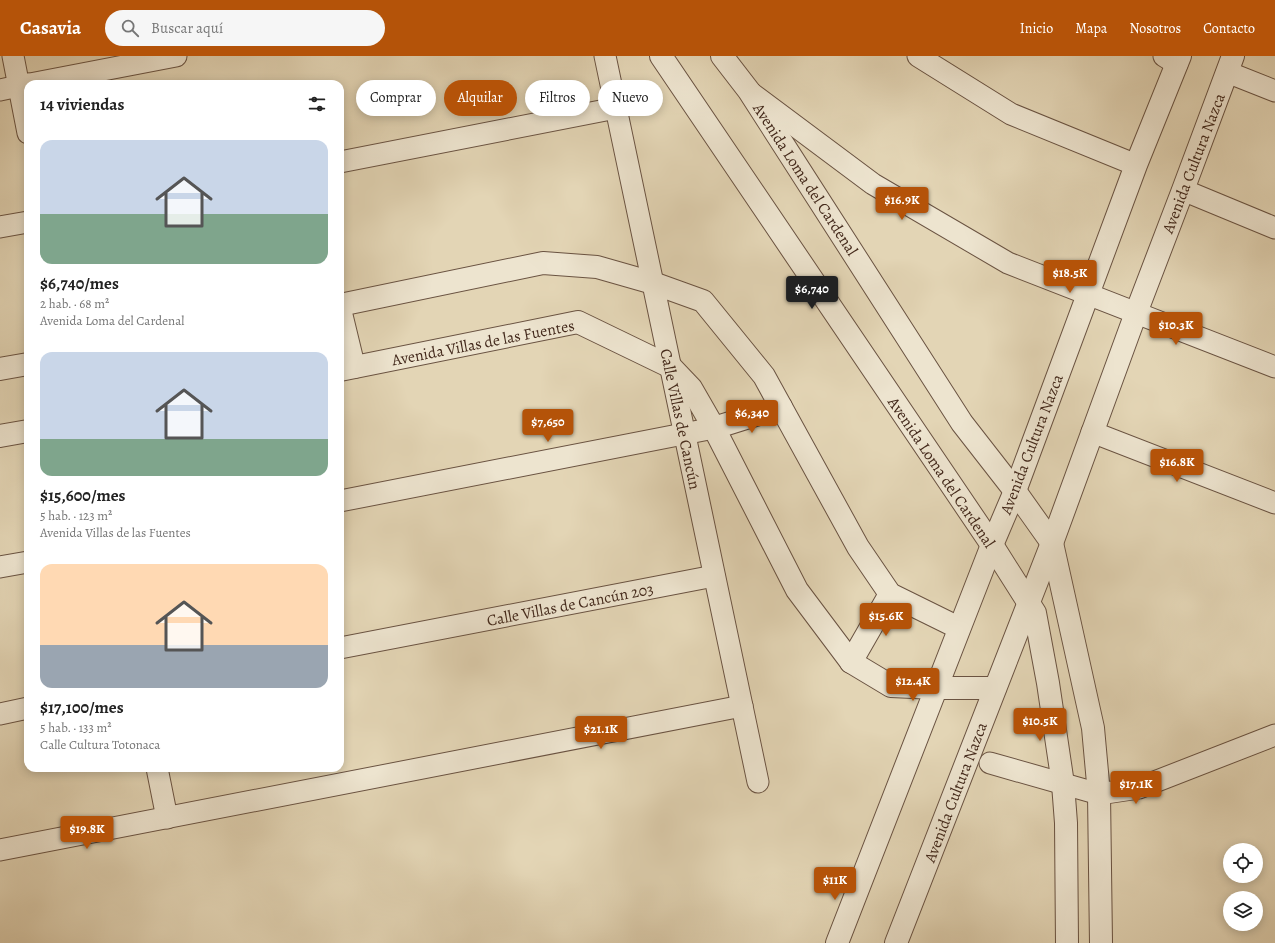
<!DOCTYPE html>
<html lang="es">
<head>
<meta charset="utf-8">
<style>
  body { margin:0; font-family:Alegreya,serif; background:#f6f6f6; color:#222; height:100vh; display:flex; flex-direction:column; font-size:15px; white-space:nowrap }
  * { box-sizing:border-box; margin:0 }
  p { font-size:13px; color:#767676 }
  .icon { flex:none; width:22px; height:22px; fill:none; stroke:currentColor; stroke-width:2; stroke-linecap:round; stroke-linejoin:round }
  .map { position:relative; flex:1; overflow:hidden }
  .drawer { position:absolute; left:24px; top:24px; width:320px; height:692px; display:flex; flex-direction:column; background:#fff; border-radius:12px; box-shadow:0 2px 10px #0003 }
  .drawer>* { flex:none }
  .banner { position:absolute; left:356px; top:24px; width:380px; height:36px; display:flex; gap:8px }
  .buttons { position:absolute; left:1223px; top:787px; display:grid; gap:8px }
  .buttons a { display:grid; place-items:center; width:40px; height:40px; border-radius:50%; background:#fff; box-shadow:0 2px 10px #0003; font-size:20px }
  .price { position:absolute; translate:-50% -34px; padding:0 9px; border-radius:4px; background:#b45309; color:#fff; font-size:13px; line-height:26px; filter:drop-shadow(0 1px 2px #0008) }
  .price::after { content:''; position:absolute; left:50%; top:24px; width:12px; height:9px; margin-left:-6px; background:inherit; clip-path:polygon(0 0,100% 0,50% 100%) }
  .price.current { background:#222; color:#fff }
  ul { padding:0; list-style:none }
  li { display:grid; align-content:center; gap:8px; height:212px; padding:0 16px }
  li span { display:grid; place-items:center; height:124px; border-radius:12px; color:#555 }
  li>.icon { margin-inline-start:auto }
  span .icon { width:72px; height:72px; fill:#fffc; stroke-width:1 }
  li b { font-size:17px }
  h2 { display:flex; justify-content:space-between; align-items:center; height:48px; padding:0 16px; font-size:17px }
  .tag { padding:0 14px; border-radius:18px; background:#fff; box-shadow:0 2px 10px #0003; font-size:14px; line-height:36px }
  .tag.current { background:#b45309; color:#fff }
  header { display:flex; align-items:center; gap:24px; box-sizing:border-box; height:56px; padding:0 20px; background:#b45309; color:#fff }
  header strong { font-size:19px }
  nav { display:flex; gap:22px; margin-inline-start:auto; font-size:14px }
  .search { width:280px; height:36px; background:#f6f6f6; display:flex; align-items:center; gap:10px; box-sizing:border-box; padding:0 14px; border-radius:22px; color:#767676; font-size:15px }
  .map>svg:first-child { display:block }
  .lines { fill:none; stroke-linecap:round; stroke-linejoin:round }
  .minor-casing { stroke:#6a5342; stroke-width:23 }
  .tertiary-casing { stroke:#6a5342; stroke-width:24 }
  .minor { stroke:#ede4cf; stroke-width:21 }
  .tertiary { stroke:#ede4cf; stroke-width:22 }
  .labels { text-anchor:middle; stroke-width:3; stroke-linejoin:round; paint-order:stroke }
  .street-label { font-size:16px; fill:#42281b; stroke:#ede4cf }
</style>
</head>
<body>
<header>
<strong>Casavia</strong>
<div class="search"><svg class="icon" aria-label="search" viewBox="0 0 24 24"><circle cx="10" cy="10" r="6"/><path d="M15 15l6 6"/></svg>Buscar aquí</div>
<nav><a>Inicio</a><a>Mapa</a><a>Nosotros</a><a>Contacto</a></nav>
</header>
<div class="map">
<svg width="1275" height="887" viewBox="0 0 1275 887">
  <rect width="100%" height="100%" fill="#e3d5b5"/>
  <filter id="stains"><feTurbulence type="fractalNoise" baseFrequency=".005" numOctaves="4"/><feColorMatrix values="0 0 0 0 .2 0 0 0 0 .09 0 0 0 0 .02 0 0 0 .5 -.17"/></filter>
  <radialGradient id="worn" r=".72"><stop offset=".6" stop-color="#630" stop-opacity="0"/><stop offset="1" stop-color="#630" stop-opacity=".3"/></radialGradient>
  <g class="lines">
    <g class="minor-casing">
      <g id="minor">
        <polyline points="13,0 28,77"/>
        <polyline points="605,0 758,726"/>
        <polyline points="918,0 1011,58 1136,109"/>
        <polyline points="1164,0 1177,8"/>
        <polyline points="1227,16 1275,35"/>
        <polyline points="30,28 176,0"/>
        <polyline points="0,34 28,28"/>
        <polyline points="751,37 873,128 1008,207 1275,311"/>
        <polyline points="340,106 616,52"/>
        <polyline points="1183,134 1275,172"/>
        <polyline points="0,171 28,166"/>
        <polyline points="1092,376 1275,447"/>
        <polyline points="340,445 714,372"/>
        <polyline points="0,511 28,506"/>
        <polyline points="340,592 714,520"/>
        <polyline points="0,658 28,652"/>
        <polyline points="990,707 1099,738 1139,732 1275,679"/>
        <polyline points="157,712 167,762"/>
        <polyline points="0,794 742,650"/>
      </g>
    </g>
    <g class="tertiary-casing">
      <g id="tertiary">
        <polyline points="661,0 992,489 1035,557 1048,627 1063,728 1066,767 1067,887"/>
        <polyline points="722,0 749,35 962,367 1015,435 1052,487 1093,672 1099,738 1101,887"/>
        <polyline points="340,249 543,207 597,211 653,227 703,245 764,320 858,491 890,538 959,572"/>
        <polyline points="340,253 354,311"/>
        <polyline points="0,313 28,308"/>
        <polyline points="340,314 578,266 671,311 691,332 714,372 797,534 851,606 891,630 936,632 995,632"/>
        <polyline points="714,372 781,351"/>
        <polyline points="0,380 28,375"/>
        <polyline points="851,606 890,538"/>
        <polyline points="837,887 992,489 1015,435 1136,109 1180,0"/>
        <polyline points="896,887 1052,487 1136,257 1183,134 1233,0"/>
      </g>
    </g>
    <use href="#minor" class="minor"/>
    <use href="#tertiary" class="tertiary"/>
  </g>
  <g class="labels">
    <g class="street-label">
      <text transform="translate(1193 107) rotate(-69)" y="6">Avenida Cultura Nazca</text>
      <text transform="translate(806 123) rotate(57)" y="6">Avenida Loma del Cardenal</text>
      <text transform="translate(483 286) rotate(-11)" y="6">Avenida Villas de las Fuentes</text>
      <text transform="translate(681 363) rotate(78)" y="6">Calle Villas de Cancún</text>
      <text transform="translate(1031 388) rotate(-69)" y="6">Avenida Cultura Nazca</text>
      <text transform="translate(942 416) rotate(56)" y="6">Avenida Loma del Cardenal</text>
      <text transform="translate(570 548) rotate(-11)" y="6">Calle Villas de Cancún 203</text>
      <text transform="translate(955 736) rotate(-69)" y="6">Avenida Cultura Nazca</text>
    </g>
  </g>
  <rect width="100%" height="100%" filter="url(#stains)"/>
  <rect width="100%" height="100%" fill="url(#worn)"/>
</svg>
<div class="buttons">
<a><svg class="icon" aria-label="locate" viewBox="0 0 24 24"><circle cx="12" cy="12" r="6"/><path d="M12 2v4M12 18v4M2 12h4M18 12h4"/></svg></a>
<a><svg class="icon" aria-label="layers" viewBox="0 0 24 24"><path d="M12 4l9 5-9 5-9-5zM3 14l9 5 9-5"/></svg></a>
</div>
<b class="price" style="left:902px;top:165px">$16.9K</b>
<b class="price" style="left:1070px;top:238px">$18.5K</b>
<b class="price current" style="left:812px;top:254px">$6,740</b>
<b class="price" style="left:1176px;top:290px">$10.3K</b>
<b class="price" style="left:752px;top:378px">$6,340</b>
<b class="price" style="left:548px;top:387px">$7,650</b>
<b class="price" style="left:1177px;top:427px">$16.8K</b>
<b class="price" style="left:886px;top:581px">$15.6K</b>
<b class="price" style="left:913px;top:646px">$12.4K</b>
<b class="price" style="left:1040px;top:686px">$10.5K</b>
<b class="price" style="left:601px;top:694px">$21.1K</b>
<b class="price" style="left:1136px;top:749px">$17.1K</b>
<b class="price" style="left:87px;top:794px">$19.8K</b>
<b class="price" style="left:835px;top:845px">$11K</b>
<div class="banner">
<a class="tag">Comprar</a>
<a class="tag current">Alquilar</a>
<a class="tag">Filtros</a>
<a class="tag">Nuevo</a>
</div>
<section class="drawer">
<h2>14 viviendas<svg class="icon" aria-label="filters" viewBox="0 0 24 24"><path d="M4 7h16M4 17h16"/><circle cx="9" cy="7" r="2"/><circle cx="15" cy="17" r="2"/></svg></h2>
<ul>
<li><span style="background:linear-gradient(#c9d6e8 60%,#7fa58c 0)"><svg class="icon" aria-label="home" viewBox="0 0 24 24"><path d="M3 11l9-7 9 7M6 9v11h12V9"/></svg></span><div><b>$6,740/mes</b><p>2 hab. · 68 m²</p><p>Avenida Loma del Cardenal</p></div></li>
<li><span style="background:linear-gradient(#c9d6e8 70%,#7fa58c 0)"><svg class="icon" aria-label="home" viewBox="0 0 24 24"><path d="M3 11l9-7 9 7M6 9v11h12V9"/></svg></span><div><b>$15,600/mes</b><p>5 hab. · 123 m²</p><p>Avenida Villas de las Fuentes</p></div></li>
<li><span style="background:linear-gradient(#ffd9b3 65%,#9aa5b1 0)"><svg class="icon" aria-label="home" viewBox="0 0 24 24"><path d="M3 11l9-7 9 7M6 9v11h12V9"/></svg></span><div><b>$17,100/mes</b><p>5 hab. · 133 m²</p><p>Calle Cultura Totonaca</p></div></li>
</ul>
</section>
</div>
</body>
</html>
